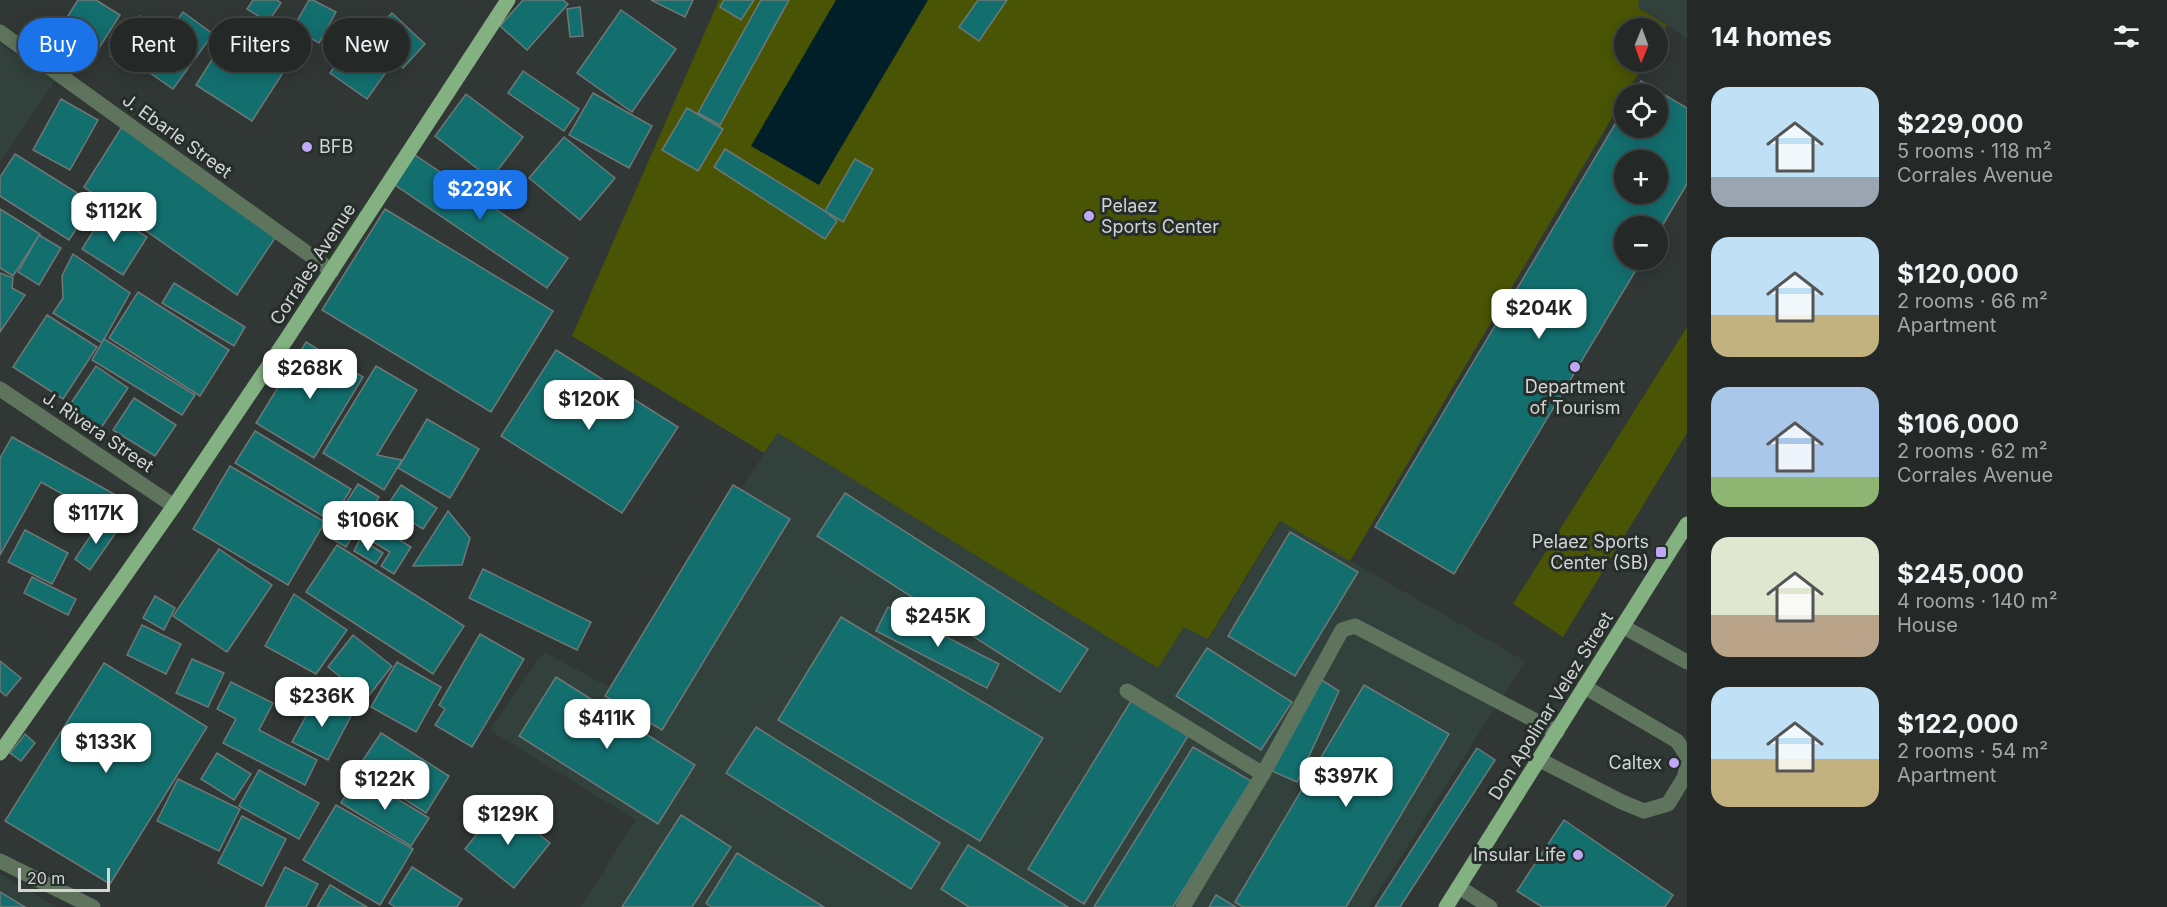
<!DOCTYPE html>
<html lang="en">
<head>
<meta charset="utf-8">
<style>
  body { margin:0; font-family:Inter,sans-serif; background:#303533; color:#f1f3f6; height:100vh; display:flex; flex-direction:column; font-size:22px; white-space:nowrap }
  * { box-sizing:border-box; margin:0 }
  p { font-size:20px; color:#a3a6a7 }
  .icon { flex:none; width:33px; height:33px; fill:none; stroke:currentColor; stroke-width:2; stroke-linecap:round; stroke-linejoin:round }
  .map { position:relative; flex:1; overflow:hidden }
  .sheet { display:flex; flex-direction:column; background:#242927; width:480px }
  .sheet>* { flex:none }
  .guide { position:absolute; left:18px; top:18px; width:570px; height:54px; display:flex; gap:12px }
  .needle { width:39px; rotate:181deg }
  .tools { position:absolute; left:1614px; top:18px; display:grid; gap:12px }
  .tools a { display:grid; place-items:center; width:54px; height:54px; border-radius:50%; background:#242927; box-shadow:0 3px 15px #0003,0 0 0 2px #414544; font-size:30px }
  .scale { position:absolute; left:18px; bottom:15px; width:92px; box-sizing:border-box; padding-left:6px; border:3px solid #d1d6d3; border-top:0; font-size:16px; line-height:21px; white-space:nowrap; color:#d1d6d3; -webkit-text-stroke:4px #262d2a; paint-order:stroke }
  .price { position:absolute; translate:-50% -51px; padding:0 14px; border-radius:12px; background:#fff; color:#222; font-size:20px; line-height:39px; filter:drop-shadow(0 2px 3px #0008) }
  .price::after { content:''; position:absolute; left:50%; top:36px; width:18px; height:14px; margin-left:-9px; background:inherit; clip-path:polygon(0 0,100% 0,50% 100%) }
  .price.on { background:#1a73e8; color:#fff }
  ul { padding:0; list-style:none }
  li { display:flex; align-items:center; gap:18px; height:150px; padding:0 24px }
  li span { display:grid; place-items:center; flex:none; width:168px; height:120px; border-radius:18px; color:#555 }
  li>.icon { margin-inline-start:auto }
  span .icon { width:72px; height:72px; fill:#fffc; stroke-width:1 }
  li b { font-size:26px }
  h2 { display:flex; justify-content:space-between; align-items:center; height:72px; padding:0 24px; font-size:26px }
  .pill { padding:0 21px; border-radius:27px; background:#242927; box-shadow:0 3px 15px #0003,0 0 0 2px #414544; font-size:21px; line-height:54px }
  .pill.on { background:#1a73e8; color:#fff }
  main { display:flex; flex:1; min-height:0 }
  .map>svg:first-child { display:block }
  .built { fill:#32413b }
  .green { fill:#495404 }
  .water { fill:#011f28 }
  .building { fill:#136e6e; stroke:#6e7878; stroke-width:1.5; fill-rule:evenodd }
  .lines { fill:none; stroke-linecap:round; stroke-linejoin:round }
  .minor { stroke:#5e745d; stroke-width:15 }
  .major { stroke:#84b182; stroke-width:15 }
  .poi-dot { fill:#bfa9f4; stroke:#262d2a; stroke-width:2 }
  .labels { text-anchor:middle; stroke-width:6; stroke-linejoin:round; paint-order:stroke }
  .street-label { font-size:18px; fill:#d1d6d3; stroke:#262d2a }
  .poi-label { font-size:18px; fill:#d1d6d3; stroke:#262d2a; text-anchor:end }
</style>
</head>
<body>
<main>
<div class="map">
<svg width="1687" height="907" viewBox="0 0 1687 907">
  <rect width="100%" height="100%" fill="#303734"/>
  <g class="built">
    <polygon points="1639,0 1687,0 1687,38 1637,8"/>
    <polygon points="0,44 55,81 0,162"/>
    <polygon points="778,433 1158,667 1185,626 1209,639 1281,521 1525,661 1369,907 580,907 636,820 489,730 544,652 609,687"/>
    <polygon points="0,874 57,907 0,907"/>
  </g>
  <g class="green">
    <polygon points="719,0 1639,0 1638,8 1667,25 1658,41 1658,28 1624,28 1624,62 1645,62 1350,561 1280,521 1208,639 1184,627 1158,668 778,433 764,453 572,336"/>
    <polygon points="1687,327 1687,433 1563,637 1513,604"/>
  </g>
  <polygon class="water" points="836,0 928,0 819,185 751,146"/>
  <g class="building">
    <polygon points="78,0 96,0 120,15 99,48 62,25"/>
    <polygon points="253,0 277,0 281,3 268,22 247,9"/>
    <polygon points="309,0 313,0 336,12 319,43 293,28"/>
    <polygon points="523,0 563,0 568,4 527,50 500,26"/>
    <polygon points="651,0 693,0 685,17"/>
    <polygon points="724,0 754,0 741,20 720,7"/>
    <polygon points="761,0 789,0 720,125 698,113"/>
    <polygon points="978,0 1007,0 979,41 959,27"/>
    <polygon points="580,7 583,36 570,37 567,9"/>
    <polygon points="621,10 676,49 632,112 577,73"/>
    <polygon points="183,12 213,34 173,89 143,68"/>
    <polygon points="392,13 425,44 403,68 369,37"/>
    <polygon points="140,16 159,29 130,70 110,56"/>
    <polygon points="276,27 302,43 252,121 196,85 225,39 256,58"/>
    <polygon points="350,45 387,71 367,99 330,73"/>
    <polygon points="523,71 579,109 564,131 508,93"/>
    <path d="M1641,81L1687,108V184L1658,233V226H1624V260H1642L1454,574L1375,527L1624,109V128H1658V94H1633ZM1624,160H1658V194H1624Z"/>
    <polygon points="593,93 652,126 629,168 569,135"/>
    <polygon points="466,94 523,137 491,179 435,136"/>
    <polygon points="61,99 98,120 70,170 33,150"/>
    <polygon points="687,108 723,129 698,171 662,150"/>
    <polygon points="123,125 277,235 237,295 84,187"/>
    <polygon points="564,137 615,178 580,220 529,178"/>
    <polygon points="725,149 825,211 837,221 825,239 714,167"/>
    <polygon points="412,153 568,258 547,288 392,183"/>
    <polygon points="15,154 93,203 69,240 0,196 0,177"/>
    <polygon points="855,159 873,169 843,222 825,211"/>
    <polygon points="0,209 40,234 13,276 0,268"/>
    <polygon points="385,209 553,311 491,412 322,310"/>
    <polygon points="106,211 147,237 123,275 82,249"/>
    <polygon points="39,235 61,248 39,285 18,272"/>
    <polygon points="73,254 130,293 102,343 53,313 63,298 62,276"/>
    <polygon points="0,273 13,278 12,288 25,295 0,332"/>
    <polygon points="174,283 245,327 234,346 162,303"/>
    <polygon points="138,292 229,350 200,396 109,338"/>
    <polygon points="47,315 97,347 63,399 13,367"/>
    <polygon points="104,339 195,395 182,415 92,360"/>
    <polygon points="306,342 363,377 314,458 256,423"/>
    <polygon points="556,350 678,427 622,513 501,436"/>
    <polygon points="96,366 128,388 101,428 69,406"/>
    <polygon points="376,366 417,390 377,455 402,460 384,490 323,453"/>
    <polygon points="134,398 176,425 155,456 113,430"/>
    <polygon points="427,419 479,449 450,498 398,468"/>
    <polygon points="255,431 351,489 331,521 235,463"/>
    <polygon points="12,437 123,499 111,521 41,482 0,555 0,458"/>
    <polygon points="230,466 325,522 288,585 193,529"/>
    <polygon points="358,484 379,497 361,525 340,512"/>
    <polygon points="401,485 437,508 423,529 387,506"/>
    <polygon points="733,485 790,519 662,730 605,696"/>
    <polygon points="845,493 1088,649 1060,692 817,536"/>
    <polygon points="448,511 470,538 462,565 413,566"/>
    <polygon points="338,518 357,529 346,547 327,536"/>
    <polygon points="101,520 117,531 90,570 75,559"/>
    <polygon points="370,522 411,547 394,574 381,566 390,552 362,535"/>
    <polygon points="25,530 68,553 52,584 8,562"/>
    <polygon points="1290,532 1358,572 1295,676 1228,636"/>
    <polygon points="360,539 383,553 376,564 354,551"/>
    <polygon points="337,545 464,626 433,674 306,592"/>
    <polygon points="219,549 272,585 227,652 173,616"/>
    <polygon points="483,569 591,622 577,650 469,598"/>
    <polygon points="32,577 76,599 68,615 24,593"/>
    <polygon points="294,594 347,630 316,674 265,646"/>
    <polygon points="155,596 175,608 164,630 143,618"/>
    <polygon points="888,607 999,664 987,688 876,631"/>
    <polygon points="841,617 1043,738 980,841 778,720"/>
    <polygon points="142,625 181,644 166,674 127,655"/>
    <polygon points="480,634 524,659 472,747 435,725 445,709 439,705"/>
    <polygon points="353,635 392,666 367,698 328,667"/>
    <polygon points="1207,648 1292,702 1261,750 1176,696"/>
    <polygon points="192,659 224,673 208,707 176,693"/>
    <polygon points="0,661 21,678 6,696 0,691"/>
    <polygon points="397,662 441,687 416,732 371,707"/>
    <polygon points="104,663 207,727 110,884 5,821"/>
    <polygon points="556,677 695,765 658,824 519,736"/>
    <polygon points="1317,677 1339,691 1297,782 1272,771"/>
    <polygon points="231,682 273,703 259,730 317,760 305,785 223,743 236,719 217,709"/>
    <polygon points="1364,685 1449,734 1346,907 1243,907 1235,902"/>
    <polygon points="317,696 352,714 328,760 292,742"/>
    <polygon points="1131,701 1188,736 1084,904 1028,869"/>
    <polygon points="756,727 940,843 911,889 726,773"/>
    <polygon points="381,733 449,776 426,813 357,769"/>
    <polygon points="25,734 35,743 21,761 10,753"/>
    <polygon points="1193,747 1251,781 1173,907 1094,907"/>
    <polygon points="1477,748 1495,760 1400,907 1375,907"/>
    <polygon points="217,753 251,774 234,800 201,779"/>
    <polygon points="259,770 319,803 299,839 239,806"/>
    <polygon points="358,775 429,818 411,846 341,803"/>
    <polygon points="178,779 240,809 219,851 157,821"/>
    <polygon points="501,804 550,843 514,888 465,849"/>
    <polygon points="336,805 413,849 380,905 303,860"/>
    <polygon points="681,815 731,847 692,907 622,907"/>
    <polygon points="242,816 286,839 262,886 218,863"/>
    <polygon points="1564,820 1673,895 1665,907 1542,907 1517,891"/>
    <polygon points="968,845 1068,907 969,907 941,889"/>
    <polygon points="737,853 824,907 711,907 706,903"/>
    <polygon points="285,867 318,884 306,907 265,907"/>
    <polygon points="412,867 462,899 457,907 395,907 389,903"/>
    <polygon points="330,885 367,907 317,907"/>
    <polygon points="0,892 25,907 0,907"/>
    <polygon points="1216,895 1236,907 1209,907"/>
  </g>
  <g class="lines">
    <g class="minor">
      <polyline points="0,32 332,271"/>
      <polyline points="0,389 174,506"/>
      <polyline points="1624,627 1687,662"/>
      <polyline points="1585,687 1677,741 1687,756"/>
      <polyline points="1127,691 1263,774"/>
      <polyline points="1540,760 1622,802 1644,811 1668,804 1684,778 1687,767"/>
      <polyline points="0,861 93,907"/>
      <polyline points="1459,887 1490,907"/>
      <polyline points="1183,907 1263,774 1342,630 1355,626 1557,732"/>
    </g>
    <g class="major">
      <polyline points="0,753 174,506 288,337 508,0"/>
      <polyline points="1446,907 1687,524"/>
    </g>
  </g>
  <g class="poi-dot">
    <circle cx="307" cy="147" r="6"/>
    <circle cx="1089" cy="216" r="6"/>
    <circle cx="1575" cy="367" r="6"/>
    <rect x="1655" y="546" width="12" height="12" rx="3"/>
    <circle cx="1674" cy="763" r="6"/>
    <circle cx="1578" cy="855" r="6"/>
  </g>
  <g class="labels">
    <g class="street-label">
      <text transform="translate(177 136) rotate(36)" y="6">J. Ebarle Street</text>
      <text transform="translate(313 264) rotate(-57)" y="6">Corrales Avenue</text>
      <text transform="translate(98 432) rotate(34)" y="6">J. Rivera Street</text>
      <text transform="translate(1551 706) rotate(-58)" y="6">Don Apolinar Velez Street</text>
    </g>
    <g class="poi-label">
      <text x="319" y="153" text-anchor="start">BFB</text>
      <text x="1101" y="212" text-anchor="start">Pelaez<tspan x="1101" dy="21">Sports Center</tspan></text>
      <text x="1575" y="393" text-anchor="middle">Department<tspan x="1575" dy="21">of Tourism</tspan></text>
      <text x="1649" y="548">Pelaez Sports<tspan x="1649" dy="21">Center (SB)</tspan></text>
      <text x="1662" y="769">Caltex</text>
      <text x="1566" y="861">Insular Life</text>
    </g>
  </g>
</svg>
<div class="tools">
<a><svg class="needle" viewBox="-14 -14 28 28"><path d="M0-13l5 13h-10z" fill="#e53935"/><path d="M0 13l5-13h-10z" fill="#a3a6a7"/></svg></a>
<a><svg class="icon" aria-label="locate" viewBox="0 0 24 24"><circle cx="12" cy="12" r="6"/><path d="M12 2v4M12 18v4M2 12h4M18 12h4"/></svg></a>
<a>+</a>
<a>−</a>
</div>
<div class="scale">20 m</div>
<b class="price on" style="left:480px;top:221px">$229K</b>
<b class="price" style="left:114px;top:243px">$112K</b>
<b class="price" style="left:1539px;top:340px">$204K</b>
<b class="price" style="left:310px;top:400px">$268K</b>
<b class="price" style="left:589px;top:431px">$120K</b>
<b class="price" style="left:96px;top:545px">$117K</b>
<b class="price" style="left:368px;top:552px">$106K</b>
<b class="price" style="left:938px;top:648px">$245K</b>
<b class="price" style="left:322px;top:728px">$236K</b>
<b class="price" style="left:607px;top:750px">$411K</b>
<b class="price" style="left:106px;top:774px">$133K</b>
<b class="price" style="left:1346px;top:808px">$397K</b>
<b class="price" style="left:385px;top:811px">$122K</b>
<b class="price" style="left:508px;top:846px">$129K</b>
<div class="guide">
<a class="pill on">Buy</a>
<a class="pill">Rent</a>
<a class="pill">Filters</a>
<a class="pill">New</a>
</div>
</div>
<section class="sheet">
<h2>14 homes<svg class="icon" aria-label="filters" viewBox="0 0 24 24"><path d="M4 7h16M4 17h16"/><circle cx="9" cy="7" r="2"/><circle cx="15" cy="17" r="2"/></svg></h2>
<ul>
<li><span style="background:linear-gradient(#bfe0f5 75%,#9aa5b1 0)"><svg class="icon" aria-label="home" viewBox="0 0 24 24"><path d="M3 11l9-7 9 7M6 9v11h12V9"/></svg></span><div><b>$229,000</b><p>5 rooms · 118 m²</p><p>Corrales Avenue</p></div></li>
<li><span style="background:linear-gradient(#bfe0f5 65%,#c2b280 0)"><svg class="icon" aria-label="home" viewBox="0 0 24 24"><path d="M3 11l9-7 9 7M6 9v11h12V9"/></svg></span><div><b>$120,000</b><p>2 rooms · 66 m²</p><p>Apartment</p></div></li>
<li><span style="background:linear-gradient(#a9c7e8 75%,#8fb573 0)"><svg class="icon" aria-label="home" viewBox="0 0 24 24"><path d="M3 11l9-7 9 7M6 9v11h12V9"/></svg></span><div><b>$106,000</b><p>2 rooms · 62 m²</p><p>Corrales Avenue</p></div></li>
<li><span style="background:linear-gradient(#dfe7d0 65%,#b9a48a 0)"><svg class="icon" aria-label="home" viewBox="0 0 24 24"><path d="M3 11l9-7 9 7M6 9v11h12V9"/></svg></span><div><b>$245,000</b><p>4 rooms · 140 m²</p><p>House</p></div></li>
<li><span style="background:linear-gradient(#bfe0f5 60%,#c2b280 0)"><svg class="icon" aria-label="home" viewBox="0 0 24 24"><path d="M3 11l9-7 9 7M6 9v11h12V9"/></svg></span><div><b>$122,000</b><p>2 rooms · 54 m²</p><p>Apartment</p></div></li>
</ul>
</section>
</main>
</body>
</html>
